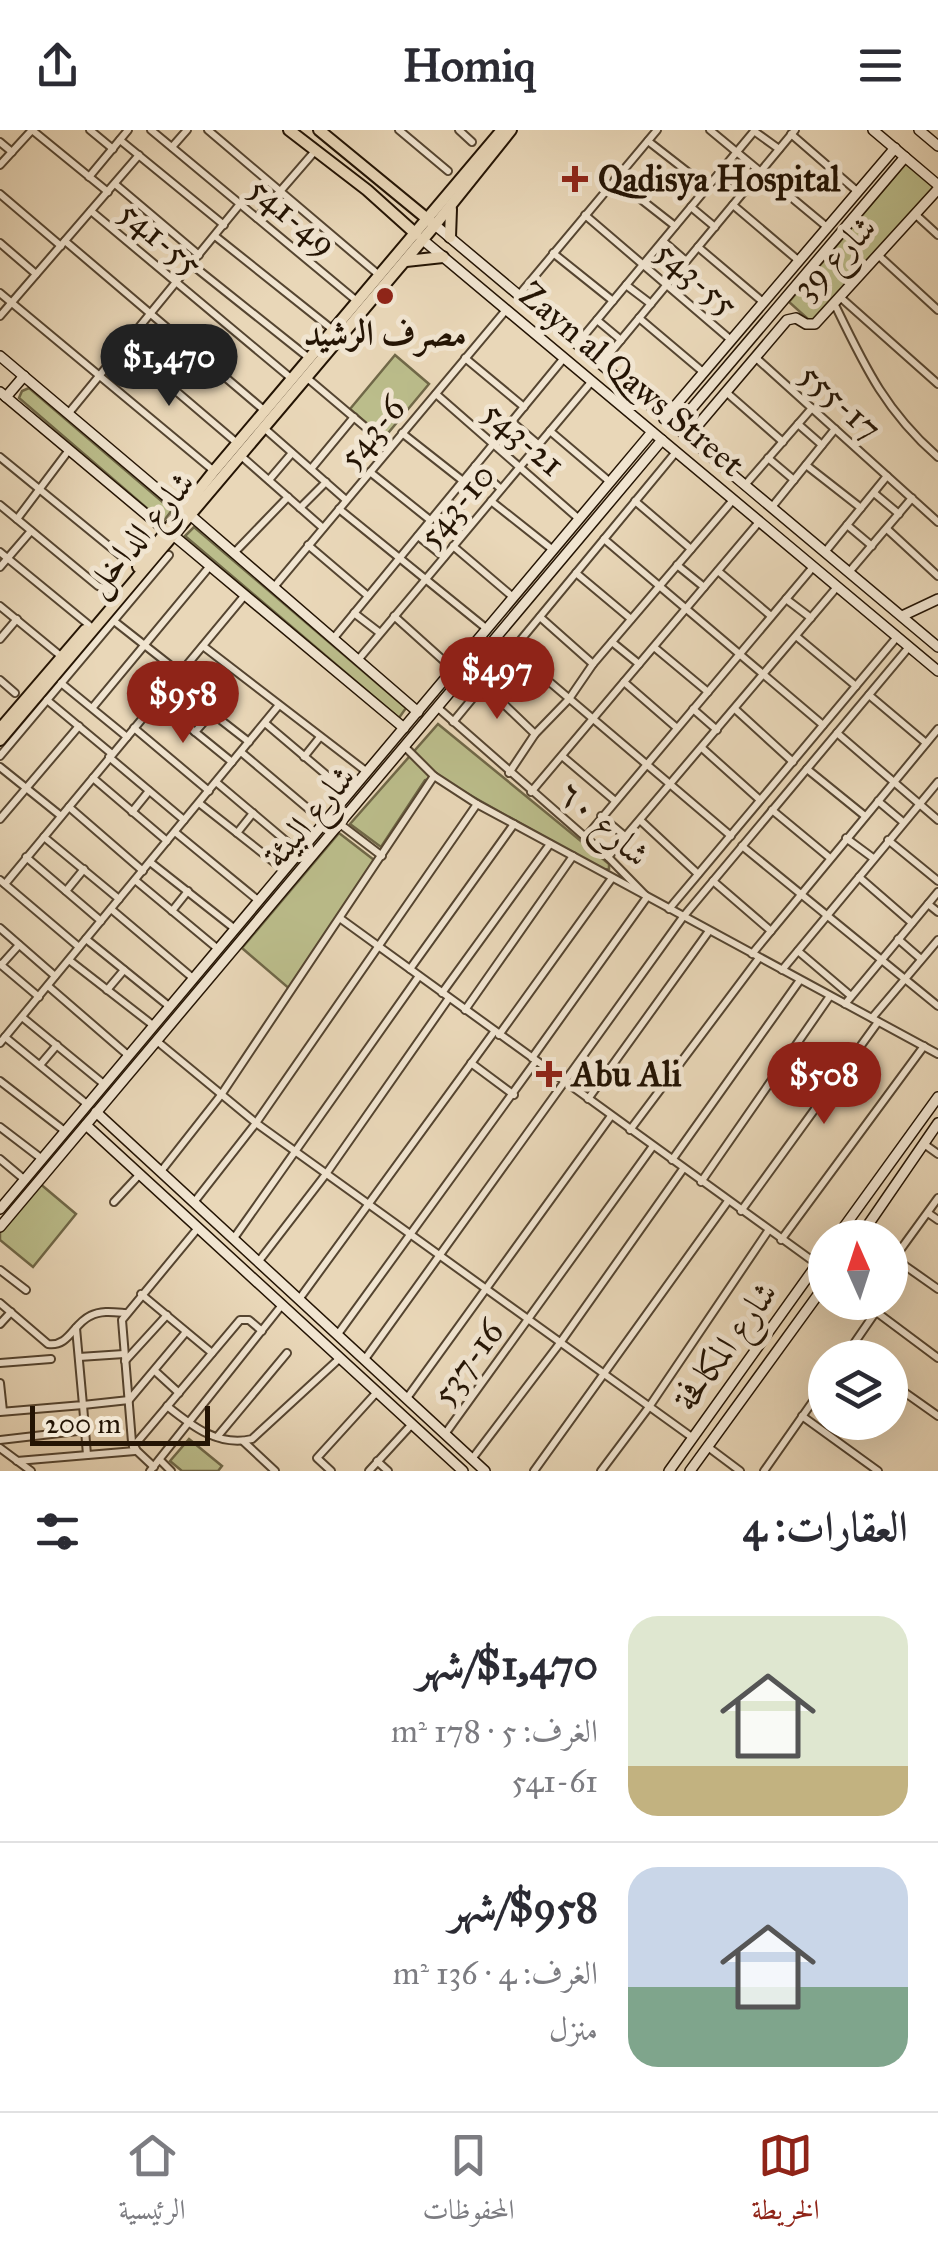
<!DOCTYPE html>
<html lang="ar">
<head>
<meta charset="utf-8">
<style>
  body { margin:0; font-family:"IM FELL Great Primer",Amiri,serif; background:#f7f7f7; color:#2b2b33; direction:rtl; height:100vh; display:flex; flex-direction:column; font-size:38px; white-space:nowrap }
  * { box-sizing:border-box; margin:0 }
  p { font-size:32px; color:#7c7c81 }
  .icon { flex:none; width:55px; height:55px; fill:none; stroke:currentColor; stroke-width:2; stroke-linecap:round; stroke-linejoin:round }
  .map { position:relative; height:1341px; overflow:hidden; direction:ltr }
  .side { display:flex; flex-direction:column; background:#fff; flex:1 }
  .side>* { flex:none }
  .needle { width:65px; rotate:357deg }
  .controls { position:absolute; left:808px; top:1090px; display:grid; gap:20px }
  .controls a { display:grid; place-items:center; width:100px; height:100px; border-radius:50%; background:#fff; box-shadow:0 10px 40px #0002; font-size:50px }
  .scale { position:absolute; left:30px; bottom:25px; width:180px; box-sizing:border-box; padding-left:10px; border:5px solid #241404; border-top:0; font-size:28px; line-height:35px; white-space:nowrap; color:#241404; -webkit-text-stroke:8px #f1e5d1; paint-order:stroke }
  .price { position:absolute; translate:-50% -85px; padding:0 22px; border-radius:35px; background:#8f2418; color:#fff; font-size:32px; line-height:65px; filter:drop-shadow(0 2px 5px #0008) }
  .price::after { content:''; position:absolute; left:50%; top:60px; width:30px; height:22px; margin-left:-15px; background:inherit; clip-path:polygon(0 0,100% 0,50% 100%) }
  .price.on { background:#222; color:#fff }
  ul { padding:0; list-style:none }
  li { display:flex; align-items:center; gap:30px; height:250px; padding:0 30px }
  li+li { border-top:2px solid #e1e1e2 }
  li span { display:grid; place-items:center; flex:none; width:280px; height:200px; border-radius:30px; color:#555 }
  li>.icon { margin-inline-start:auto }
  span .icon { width:120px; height:120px; fill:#fffc; stroke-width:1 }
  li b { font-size:42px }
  h2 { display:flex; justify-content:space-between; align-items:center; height:120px; padding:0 30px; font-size:42px }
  header { display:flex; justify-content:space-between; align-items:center; height:130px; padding:0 30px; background:#fff; font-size:45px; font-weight:800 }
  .menu { display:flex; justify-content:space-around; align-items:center; height:140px; border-top:2px solid #e1e1e2; background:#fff; font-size:28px; color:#7c7c81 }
  .menu a { display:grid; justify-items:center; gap:5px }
  .menu .on { color:#8f2418 }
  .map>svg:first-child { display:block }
  .green { fill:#bbbd8b; stroke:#706848; stroke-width:2.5 }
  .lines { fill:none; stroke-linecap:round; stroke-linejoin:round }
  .street-casing { stroke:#554531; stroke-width:10 }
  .secondary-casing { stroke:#241404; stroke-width:12 }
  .primary-casing { stroke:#241404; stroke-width:14 }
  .street { stroke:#f1e5d1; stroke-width:6 }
  .secondary { stroke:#f1e5d1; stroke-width:9 }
  .primary { stroke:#e9d7b8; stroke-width:10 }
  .poi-dot { fill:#8f2418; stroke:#f1e5d1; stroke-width:4 }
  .labels { text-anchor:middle; stroke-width:10; stroke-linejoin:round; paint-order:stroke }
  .poi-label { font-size:35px; font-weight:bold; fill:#241404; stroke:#f1e5d1; text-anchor:start }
  .street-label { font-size:35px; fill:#241404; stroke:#f1e5d1 }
</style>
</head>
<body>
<header><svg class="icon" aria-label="menu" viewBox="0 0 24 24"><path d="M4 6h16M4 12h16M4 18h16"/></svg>Homiq<svg class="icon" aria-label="share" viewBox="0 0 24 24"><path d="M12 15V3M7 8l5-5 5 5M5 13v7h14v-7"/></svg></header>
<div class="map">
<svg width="938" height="1341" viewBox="0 0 938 1341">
  <rect width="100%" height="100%" fill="#e9d7b8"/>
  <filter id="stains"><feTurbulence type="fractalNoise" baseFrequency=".002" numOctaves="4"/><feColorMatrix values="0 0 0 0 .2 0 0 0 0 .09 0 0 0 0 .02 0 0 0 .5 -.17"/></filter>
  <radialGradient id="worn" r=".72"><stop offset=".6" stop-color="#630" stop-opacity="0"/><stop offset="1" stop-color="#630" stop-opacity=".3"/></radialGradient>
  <g class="green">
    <polygon points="906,33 935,56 815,189 809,190 789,172"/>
    <polygon points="395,225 429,254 384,308 350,279"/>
    <polygon points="29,258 172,380 163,392 19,268 22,261"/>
    <polygon points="194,397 406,578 399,588 185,406"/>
    <polygon points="438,594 609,734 609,739 603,740 438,647 425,650 381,717 350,694"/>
    <polygon points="339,703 378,733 292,861 242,818"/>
    <polygon points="38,1052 76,1084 33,1137 0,1110 0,1097"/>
    <polygon points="189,1309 222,1336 218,1341 182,1341 170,1331"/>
  </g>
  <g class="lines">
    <g class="street-casing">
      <g id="street">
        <polyline points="32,0 108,62"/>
        <polyline points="90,0 113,19"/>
        <polyline points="151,0 358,172"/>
        <polyline points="208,0 379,145"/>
        <polyline points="399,0 448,41"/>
        <polyline points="459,0 472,12"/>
        <polyline points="710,0 827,97"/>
        <polyline points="754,1 779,19"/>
        <polyline points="791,4 858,62"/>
        <polyline points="120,10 224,95"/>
        <polyline points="648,11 707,57"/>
        <polyline points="0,12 12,22"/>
        <polyline points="172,17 187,0"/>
        <polyline points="0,35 32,0"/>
        <polyline points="720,41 745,61"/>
        <polyline points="89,47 128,0"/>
        <polyline points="615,49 675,96"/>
        <polyline points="115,54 199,125"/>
        <polyline points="0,64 61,116"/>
        <polyline points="733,75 799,131"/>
        <polyline points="691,77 715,97"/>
        <polyline points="91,81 292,249"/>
        <polyline points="915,84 938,105"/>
        <polyline points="585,85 731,210"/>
        <polyline points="257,88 315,21"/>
        <polyline points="215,106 333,200"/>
        <polyline points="65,111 265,281"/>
        <polyline points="663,111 686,131"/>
        <polyline points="0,113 36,144"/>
        <polyline points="698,117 763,172"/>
        <polyline points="553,123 613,171"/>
        <polyline points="878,125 938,180"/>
        <polyline points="191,134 309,228"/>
        <polyline points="626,155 651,174"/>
        <polyline points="0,163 214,341"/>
        <polyline points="519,165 657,0"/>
        <polyline points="840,167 938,254"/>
        <path d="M834,173C864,235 885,281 938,327"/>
        <polyline points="0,186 139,25"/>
        <polyline points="639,188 703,242"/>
        <polyline points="597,190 621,210"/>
        <polyline points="577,214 755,0"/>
        <polyline points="123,216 237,313"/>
        <polyline points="755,227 938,392"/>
        <polyline points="465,228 524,277"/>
        <polyline points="601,234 795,0"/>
        <polyline points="306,247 390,318"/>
        <polyline points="726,262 783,312"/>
        <polyline points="436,264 579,389"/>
        <polyline points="68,284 240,74"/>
        <polyline points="512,292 539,315"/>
        <polyline points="798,294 822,315"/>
        <polyline points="264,298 346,370"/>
        <polyline points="550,301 610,352"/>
        <polyline points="402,303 463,351"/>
        <polyline points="240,325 323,398"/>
        <polyline points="0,327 126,430"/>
        <polyline points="768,328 794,350"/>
        <polyline points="806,335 861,378"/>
        <polyline points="475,336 501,359"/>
        <polyline points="311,339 354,287"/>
        <polyline points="370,342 430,390"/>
        <polyline points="269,350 292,323"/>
        <polyline points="745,355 812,278"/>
        <polyline points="874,363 899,384"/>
        <polyline points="447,371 472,393"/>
        <polyline points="491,371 553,420"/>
        <polyline points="635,371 691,419"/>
        <polyline points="0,375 98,456 116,462"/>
        <polyline points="772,377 835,299"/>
        <polyline points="300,378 326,352"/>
        <polyline points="339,379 487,499"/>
        <polyline points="17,389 69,320"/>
        <polyline points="847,395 872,416"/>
        <polyline points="887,399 938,446"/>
        <polyline points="418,406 444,427"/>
        <polyline points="604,409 823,595"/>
        <polyline points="308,415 368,466"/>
        <polyline points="453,416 513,467"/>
        <polyline points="0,422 89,495"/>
        <polyline points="825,422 887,346"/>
        <polyline points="234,423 288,367"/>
        <polyline points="677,435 704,457"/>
        <polyline points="0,437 31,401"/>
        <polyline points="718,441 771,486"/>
        <polyline points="850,441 912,368"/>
        <polyline points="576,443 631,489"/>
        <polyline points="274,457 506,180"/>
        <polyline points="786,469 811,488"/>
        <polyline points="0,476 62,527"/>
        <polyline points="354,483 380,503"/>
        <polyline points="394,486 453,539"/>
        <polyline points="540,487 593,534"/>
        <polyline points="114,491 180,543"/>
        <polyline points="796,506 856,556"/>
        <polyline points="0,509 17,489"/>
        <polyline points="333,509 564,228"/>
        <polyline points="612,512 639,534"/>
        <polyline points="203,516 367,642"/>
        <polyline points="654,517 708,562"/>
        <polyline points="512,520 731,706"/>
        <polyline points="358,530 592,251"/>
        <polyline points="0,550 15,563"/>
        <polyline points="172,552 249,612"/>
        <polyline points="624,552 677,598"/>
        <polyline points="61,553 127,607"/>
        <polyline points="484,555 535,604"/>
        <polyline points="869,565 926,613"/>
        <polyline points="47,570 112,624"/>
        <polyline points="157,571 232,632"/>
        <polyline points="93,577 210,436"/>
        <polyline points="437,577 608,727 647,767 532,928"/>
        <polyline points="693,579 717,600"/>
        <polyline points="735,579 793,632"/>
        <polyline points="453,592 676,322"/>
        <polyline points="265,593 349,664"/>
        <polyline points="134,598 209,661"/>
        <polyline points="195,602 212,583"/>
        <polyline points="837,603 938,690"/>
        <polyline points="404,616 434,646"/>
        <polyline points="702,618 760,670"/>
        <polyline points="241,622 324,692"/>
        <polyline points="0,626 169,425"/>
        <polyline points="562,626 614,670"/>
        <polyline points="109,627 184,690"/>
        <polyline points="304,627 320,607"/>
        <polyline points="0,637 61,686"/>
        <polyline points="807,639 865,686"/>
        <polyline points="509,643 535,604 569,569 593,534 733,370"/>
        <polyline points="93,648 167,711"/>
        <polyline points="216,652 299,722"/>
        <polyline points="531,662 759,392"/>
        <polyline points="878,671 903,692"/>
        <polyline points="199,673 284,740"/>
        <polyline points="69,677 143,741"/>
        <polyline points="772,680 830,728"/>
        <polyline points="132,682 149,661"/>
        <polyline points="601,686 626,707"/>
        <polyline points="0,689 79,596"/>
        <polyline points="640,690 698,744"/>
        <polyline points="340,694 382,726"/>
        <polyline points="175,702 259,771"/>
        <polyline points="237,703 253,683"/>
        <polyline points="44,707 119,769"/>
        <polyline points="585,708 813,437"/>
        <polyline points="846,708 873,728"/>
        <polyline points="888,710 938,751"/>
        <polyline points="742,716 938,876"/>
        <polyline points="26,727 101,791"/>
        <polyline points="608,727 837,457"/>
        <polyline points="150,732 235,799"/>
        <polyline points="859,747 912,793"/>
        <polyline points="0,750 79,817"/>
        <polyline points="135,750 218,819"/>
        <polyline points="713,751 771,801"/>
        <polyline points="5,754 245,465"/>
        <polyline points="66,761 84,739"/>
        <polyline points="928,774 938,782"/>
        <polyline points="111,779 194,849"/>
        <polyline points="669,779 897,507"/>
        <polyline points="172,781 188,761"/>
        <polyline points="341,789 817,1134"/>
        <polyline points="0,798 55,846"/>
        <polyline points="86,809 170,877"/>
        <polyline points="898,809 921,829"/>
        <polyline points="798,821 851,866"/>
        <polyline points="752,824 938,599"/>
        <polyline points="69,830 154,896"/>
        <polyline points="0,834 39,867"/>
        <polyline points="1,835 19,815"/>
        <polyline points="410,839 514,694"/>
        <polyline points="782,840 938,652"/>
        <polyline points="48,856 129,926"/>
        <polyline points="107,860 124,840"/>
        <polyline points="442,863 550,714"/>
        <polyline points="845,874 938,762"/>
        <polyline points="465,880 573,726"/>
        <polyline points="22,887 105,955"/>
        <polyline points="872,888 938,810"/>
        <polyline points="499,905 612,748"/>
        <polyline points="5,907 88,975"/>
        <polyline points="158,912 256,993 693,1308"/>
        <polyline points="0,913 279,575"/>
        <polyline points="471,933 514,965"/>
        <polyline points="40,935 57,915"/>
        <polyline points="0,951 66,1002"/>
        <polyline points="588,969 709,801"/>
        <polyline points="0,997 42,1029"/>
        <polyline points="630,1000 759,828"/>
        <polyline points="924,1014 938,1024"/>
        <polyline points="0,1029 25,1050"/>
        <polyline points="672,1030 800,850"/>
        <polyline points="162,1040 221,965 434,646 477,674 938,924"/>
        <polyline points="701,1052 830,866"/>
        <polyline points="195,1071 256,993 477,674"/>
        <polyline points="114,1072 140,1044"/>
        <polyline points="741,1081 878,892"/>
        <polyline points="928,1083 938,1090"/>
        <polyline points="234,1108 419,846"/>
        <polyline points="781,1110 924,916"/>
        <polyline points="894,1128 938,1159"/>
        <polyline points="259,1131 326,1044 449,868"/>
        <polyline points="890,1134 938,1068"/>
        <polyline points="0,1140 26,1160"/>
        <polyline points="141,1164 212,1223"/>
        <polyline points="300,1168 494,902"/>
        <polyline points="863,1172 938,1228"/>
        <path d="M0,1173L48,1214C69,1217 73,1194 90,1186C101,1180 114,1182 125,1183"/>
        <polyline points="0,1194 11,1182"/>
        <polyline points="338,1204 536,931"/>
        <polyline points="79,1227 124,1224"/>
        <polyline points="844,1228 875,1183"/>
        <polyline points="365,1229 683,787 909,517"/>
        <polyline points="125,1231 167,1185"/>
        <polyline points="0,1233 51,1229"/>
        <polyline points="155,1241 179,1263"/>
        <polyline points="890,1252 938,1286"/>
        <polyline points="0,1253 3,1281"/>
        <polyline points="407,1268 611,986"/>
        <path d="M167,1276C192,1296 218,1317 252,1309L340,1228"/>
        <polyline points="0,1282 83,1275 76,1198"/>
        <polyline points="802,1286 878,1341"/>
        <polyline points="445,1304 653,1016"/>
        <polyline points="217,1307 287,1223"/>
        <polyline points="0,1310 86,1300"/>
        <polyline points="243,1311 275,1341"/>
        <polyline points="133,1317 240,1190 249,1190 262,1201"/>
        <polyline points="708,1317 740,1341"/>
        <polyline points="0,1318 31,1341"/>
        <polyline points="87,1325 83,1275 129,1270 186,1202"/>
        <polyline points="472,1329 560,1213 683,1039"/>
        <polyline points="160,1330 171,1341"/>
        <polyline points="17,1331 135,1321"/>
        <polyline points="377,1331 388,1341"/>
        <polyline points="154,1337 137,1321 132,1312 122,1190 198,1098"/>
        <polyline points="150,1341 282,1175"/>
        <polyline points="331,1341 317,1328 377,1262"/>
        <polyline points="369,1341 412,1294"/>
        <polyline points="534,1341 728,1071"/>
        <polyline points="601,1341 649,1277 768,1101"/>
        <polyline points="764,1341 825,1254"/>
      </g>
    </g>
    <g class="secondary-casing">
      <g id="secondary">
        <polyline points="873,0 938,55"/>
        <polyline points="919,0 938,16"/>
        <polyline points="435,95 938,517"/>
        <polyline points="423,110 938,541"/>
        <polyline points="0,226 182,380"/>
        <polyline points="0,262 166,401"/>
        <polyline points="6,267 24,246"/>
        <polyline points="664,289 895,18"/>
        <polyline points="675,298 905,27"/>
        <polyline points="687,308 787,190 796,188 806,194 815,194 938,59"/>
        <polyline points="189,384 418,582"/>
        <polyline points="173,405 404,598"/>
        <polyline points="902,486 938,469"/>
        <polyline points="96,982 485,1341"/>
        <polyline points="86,995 463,1341"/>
        <polyline points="0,1079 652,302"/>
        <polyline points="0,1097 662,310"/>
        <polyline points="836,1108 938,967"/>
        <polyline points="859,1108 938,993"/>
        <polyline points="669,1341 825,1123"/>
        <polyline points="690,1341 825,1155"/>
      </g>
    </g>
    <g class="primary-casing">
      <g id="primary">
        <polyline points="289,0 367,60 416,104"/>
        <polyline points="319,0 431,92"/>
        <polyline points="450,107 451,79"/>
        <polyline points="406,131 443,127"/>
        <polyline points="138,437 214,341 502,0"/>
        <polyline points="0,599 85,500"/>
        <polyline points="0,610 435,95 511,0"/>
      </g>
    </g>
    <use href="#street" class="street"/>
    <use href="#secondary" class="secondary"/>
    <use href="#primary" class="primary"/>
  </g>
  <g class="poi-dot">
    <path d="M570 34h10v10h10v10h-10v10h-10v-10h-10v-10h10z"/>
    <circle cx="385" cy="166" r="10"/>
    <path d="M544 929h10v10h10v10h-10v10h-10v-10h-10v-10h10z"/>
  </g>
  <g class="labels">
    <g class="poi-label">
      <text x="598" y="61">Qadisya Hospital</text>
      <text x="385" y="215" text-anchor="middle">مصرف الرشيد</text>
      <text x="572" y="956">Abu Ali</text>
    </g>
    <g class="street-label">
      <text transform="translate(293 86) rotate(40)" y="12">541-49</text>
      <text transform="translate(161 108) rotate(40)" y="12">541-55</text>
      <text transform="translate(834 127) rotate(-45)" y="12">شارع 39</text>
      <text transform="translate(697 148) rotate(41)" y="12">543-55</text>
      <text transform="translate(632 249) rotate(40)" y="12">Zayn al Qaws Street</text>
      <text transform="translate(841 271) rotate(42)" y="12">555-17</text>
      <text transform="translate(371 302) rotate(-50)" y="12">543-6</text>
      <text transform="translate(524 308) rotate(41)" y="12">543-21</text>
      <text transform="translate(456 375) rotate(-50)" y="12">543-10</text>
      <text transform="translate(139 403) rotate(-50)" y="12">شارع الداخل</text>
      <text transform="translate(309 686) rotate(-50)" y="12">شارع البيئة</text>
      <text transform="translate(604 693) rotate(42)" y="12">شارع ٦٠</text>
      <text transform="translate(725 1216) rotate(-54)" y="12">شارع المكافحة</text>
      <text transform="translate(467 1232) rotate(-54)" y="12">537-16</text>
    </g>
  </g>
  <rect width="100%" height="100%" filter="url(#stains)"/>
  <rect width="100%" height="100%" fill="url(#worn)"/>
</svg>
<div class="controls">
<a><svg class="needle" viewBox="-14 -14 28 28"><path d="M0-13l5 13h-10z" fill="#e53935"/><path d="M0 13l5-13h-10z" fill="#7c7c81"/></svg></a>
<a><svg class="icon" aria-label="layers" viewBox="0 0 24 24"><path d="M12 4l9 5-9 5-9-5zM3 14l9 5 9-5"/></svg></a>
</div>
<div class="scale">200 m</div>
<b class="price on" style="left:169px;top:279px">$1,470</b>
<b class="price" style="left:497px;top:592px">$497</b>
<b class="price" style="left:183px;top:616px">$958</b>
<b class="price" style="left:824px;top:997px">$508</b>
</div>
<section class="side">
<h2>العقارات: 4<svg class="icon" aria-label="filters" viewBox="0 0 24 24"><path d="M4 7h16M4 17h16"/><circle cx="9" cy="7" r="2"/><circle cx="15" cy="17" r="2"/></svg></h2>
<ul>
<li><span style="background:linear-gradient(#dfe7d0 75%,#c2b280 0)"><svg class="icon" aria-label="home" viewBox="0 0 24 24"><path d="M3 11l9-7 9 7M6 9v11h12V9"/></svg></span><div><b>$1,470/شهر</b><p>الغرف: 5 · 178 m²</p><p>541-61</p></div></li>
<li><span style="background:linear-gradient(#c9d6e8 60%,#7fa58c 0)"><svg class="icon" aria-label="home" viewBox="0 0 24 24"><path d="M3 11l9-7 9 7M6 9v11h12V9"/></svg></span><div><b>$958/شهر</b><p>الغرف: 4 · 136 m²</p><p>منزل</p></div></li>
</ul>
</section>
<nav class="menu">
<a class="on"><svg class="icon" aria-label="map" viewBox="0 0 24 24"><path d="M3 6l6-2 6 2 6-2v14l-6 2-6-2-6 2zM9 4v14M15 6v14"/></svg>الخريطة</a>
<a><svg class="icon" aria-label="saved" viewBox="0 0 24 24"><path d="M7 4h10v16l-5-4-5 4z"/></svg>المحفوظات</a>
<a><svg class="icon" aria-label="home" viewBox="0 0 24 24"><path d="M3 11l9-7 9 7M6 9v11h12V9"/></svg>الرئيسية</a>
</nav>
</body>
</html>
